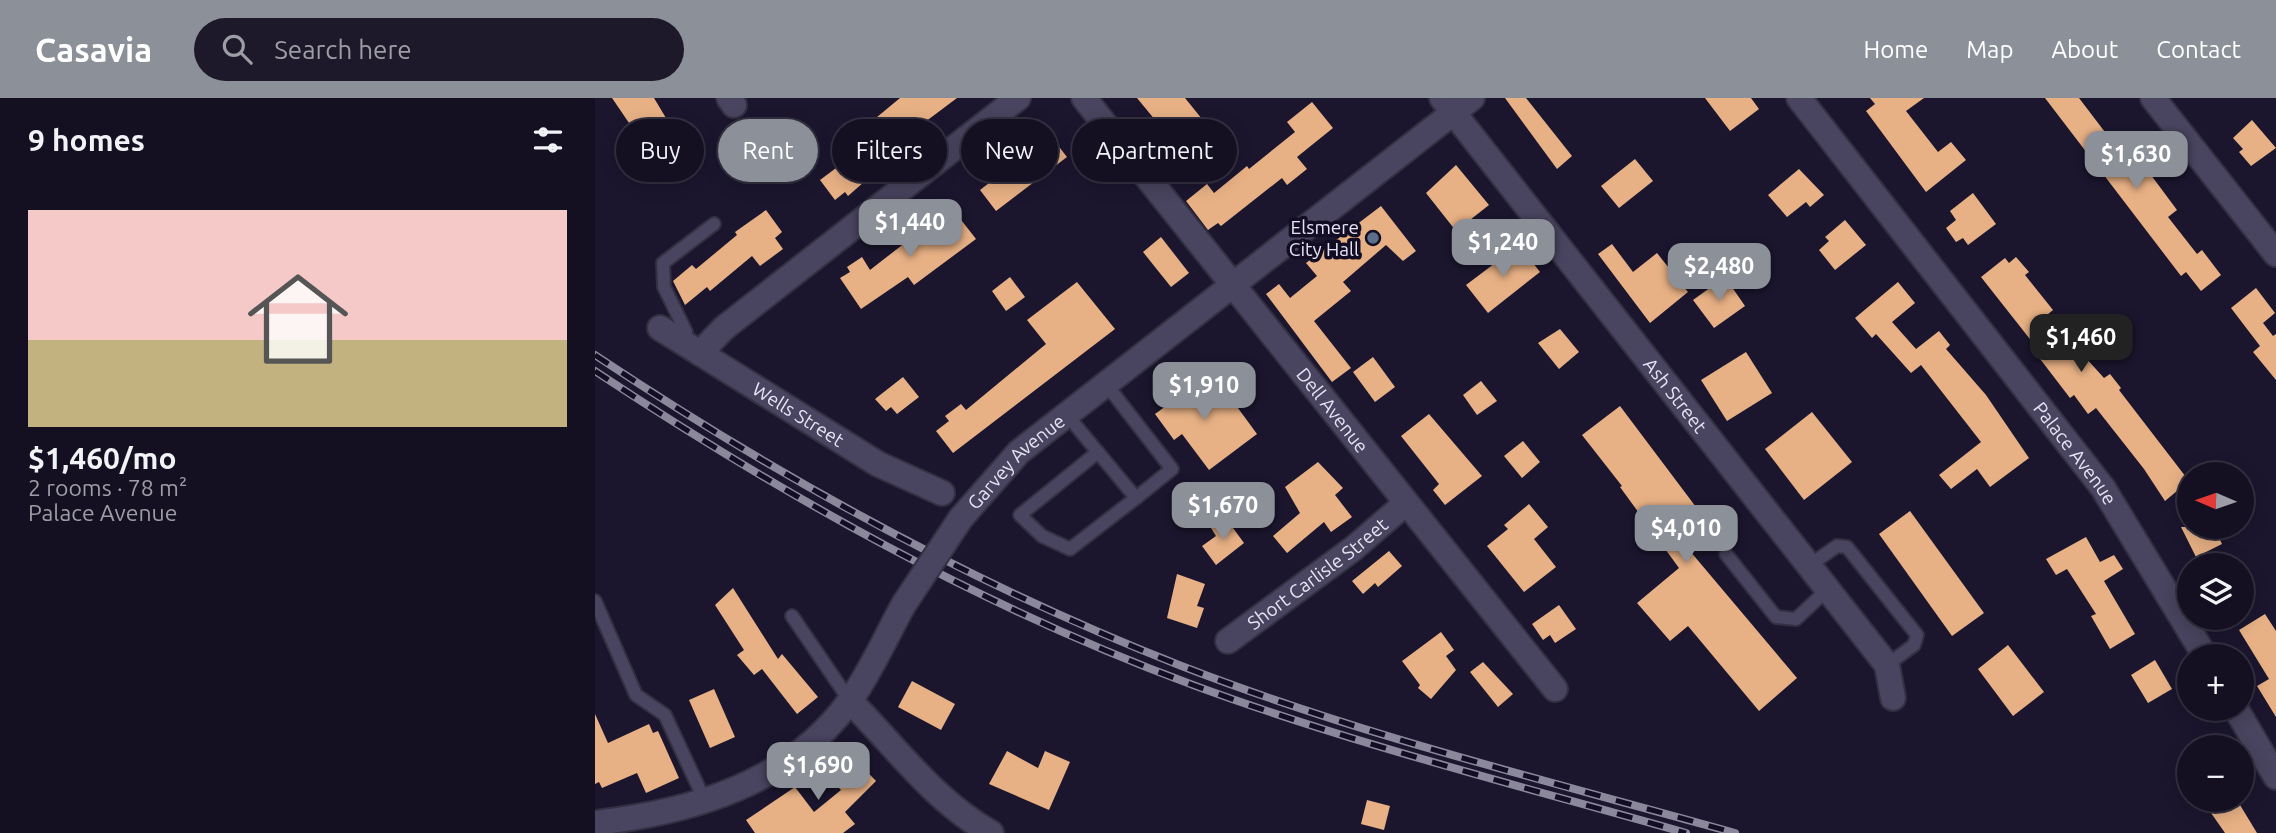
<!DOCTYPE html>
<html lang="en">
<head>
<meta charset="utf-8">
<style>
  body { margin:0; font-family:Ubuntu,sans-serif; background:#1d192a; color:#f1f3f6; height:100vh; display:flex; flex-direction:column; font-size:26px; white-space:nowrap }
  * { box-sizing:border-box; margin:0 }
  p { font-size:23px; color:#9d9da5 }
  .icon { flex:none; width:38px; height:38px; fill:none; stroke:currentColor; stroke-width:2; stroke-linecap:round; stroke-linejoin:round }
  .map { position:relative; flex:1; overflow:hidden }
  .details { display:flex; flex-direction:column; background:#141022; width:595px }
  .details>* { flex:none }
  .banner { position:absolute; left:21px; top:21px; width:665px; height:63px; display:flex; gap:14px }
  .needle { width:46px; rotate:272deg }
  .buttons { position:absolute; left:1582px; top:364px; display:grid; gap:14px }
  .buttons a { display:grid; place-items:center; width:77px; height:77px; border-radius:50%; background:#141022; box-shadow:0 4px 18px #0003,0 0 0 2px #333040; font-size:35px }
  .price { position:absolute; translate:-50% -60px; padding:0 16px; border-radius:14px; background:#8c9099; color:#fff; font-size:23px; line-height:46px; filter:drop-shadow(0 2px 4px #0008) }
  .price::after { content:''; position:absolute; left:50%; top:42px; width:21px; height:16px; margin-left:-10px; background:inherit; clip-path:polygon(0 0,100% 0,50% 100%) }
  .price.current { background:#222; color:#fff }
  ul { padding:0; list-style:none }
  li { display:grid; align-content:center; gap:14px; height:371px; padding:0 28px }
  li span { display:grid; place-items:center; height:217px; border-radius:0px; color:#555 }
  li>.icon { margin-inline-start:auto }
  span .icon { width:126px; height:126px; fill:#fffc; stroke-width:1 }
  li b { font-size:30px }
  h2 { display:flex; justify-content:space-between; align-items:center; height:84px; padding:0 28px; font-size:30px }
  .pill { padding:0 24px; border-radius:32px; background:#141022; box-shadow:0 4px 18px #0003,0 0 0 2px #333040; font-size:24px; line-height:63px }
  .pill.current { background:#8c9099; color:#fff }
  header { display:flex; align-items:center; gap:42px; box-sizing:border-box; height:98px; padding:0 35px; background:#8c9099; color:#fff }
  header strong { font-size:33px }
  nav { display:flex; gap:38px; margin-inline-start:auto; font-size:24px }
  .search { width:490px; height:63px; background:#1d192a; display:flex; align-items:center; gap:18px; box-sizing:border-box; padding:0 24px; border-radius:38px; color:#9d9da5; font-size:26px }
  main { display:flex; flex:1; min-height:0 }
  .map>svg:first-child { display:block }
  .building { fill:#e8b185 }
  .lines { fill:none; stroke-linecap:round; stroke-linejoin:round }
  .lane-casing { stroke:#333042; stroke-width:16 }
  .street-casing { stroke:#333042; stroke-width:28 }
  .lane { stroke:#49445f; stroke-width:12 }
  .street { stroke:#49445f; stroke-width:24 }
  .rail-casing { stroke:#8b889c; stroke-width:8 }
  .rail { stroke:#130d24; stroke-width:5; stroke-dasharray:16; stroke-linecap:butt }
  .street-bridge-casing { stroke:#333042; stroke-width:28; stroke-linecap:butt }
  .street-bridge { stroke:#49445f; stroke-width:24 }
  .service-dot { fill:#5c6f8a; stroke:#130d24; stroke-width:2.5 }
  .labels { text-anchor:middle; stroke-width:7; stroke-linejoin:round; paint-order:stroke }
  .poi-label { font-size:19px; fill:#e5e3f4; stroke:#130d24; text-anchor:end }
  .street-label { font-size:19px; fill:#e5e3f4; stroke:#130d24 }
</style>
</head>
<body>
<header>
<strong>Casavia</strong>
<div class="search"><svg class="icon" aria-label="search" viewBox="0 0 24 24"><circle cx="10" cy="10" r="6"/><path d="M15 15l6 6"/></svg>Search here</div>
<nav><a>Home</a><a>Map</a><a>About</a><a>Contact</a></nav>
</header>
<main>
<section class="details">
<h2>9 homes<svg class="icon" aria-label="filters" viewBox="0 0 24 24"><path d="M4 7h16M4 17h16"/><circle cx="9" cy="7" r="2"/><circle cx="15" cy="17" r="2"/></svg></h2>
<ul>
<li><span style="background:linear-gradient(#f6c9c9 60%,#c2b280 0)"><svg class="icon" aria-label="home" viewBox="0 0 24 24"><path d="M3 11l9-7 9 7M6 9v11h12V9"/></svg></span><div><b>$1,460/mo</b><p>2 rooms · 78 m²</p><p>Palace Avenue</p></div></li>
</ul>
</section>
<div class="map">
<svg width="1681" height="735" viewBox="0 0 1681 735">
  <rect width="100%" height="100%" fill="#1b162e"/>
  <g class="building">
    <polygon points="17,0 59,0 74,25 47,44"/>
    <polygon points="305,0 362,0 306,42 314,52 296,67 293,63 253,98 250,94 240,102 225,82 273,46 264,34"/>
    <polygon points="542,0 590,0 607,21 579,45"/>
    <polygon points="910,0 931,0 977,58 962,71"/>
    <polygon points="1110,0 1156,0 1164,11 1135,33"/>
    <polygon points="1275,0 1329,0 1311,13 1343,54 1356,44 1371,62 1331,94 1271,13 1280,6"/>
    <polygon points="1450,0 1484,0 1532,63 1543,55 1558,76 1556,77 1582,112 1573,119 1602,156 1607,152 1626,177 1606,193 1591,174 1586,178"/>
    <polygon points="717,4 738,30 702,59 712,71 692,87 687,80 626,128 623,125 613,132 591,103 612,86 619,95 652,68 654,71 700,34 692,24"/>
    <polygon points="1657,22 1681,50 1656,68 1644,54 1648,51 1638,40"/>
    <polygon points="447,27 472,59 401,113 385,92 438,51 430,41"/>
    <polygon points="1040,61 1058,83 1024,110 1006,88"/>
    <polygon points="861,67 894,107 861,133 831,95"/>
    <polygon points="1204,71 1229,97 1215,109 1211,104 1192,119 1173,97"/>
    <polygon points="1378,95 1401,126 1373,147 1368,140 1361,144 1351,130 1361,122 1355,113"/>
    <polygon points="786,108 821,153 808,163 791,147 748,184 756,193 719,223 756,270 737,284 671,196 684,186 695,200 722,178 711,165"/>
    <polygon points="356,109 381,141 319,187 313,179 266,211 245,180 255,174 252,169 267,159 275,172"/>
    <polygon points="171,112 187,134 180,140 188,151 165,168 157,158 115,193 112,189 90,207 78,183 97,167 101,171 142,137 140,134"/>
    <polygon points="1250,122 1271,147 1240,172 1224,152 1234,143 1230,139"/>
    <polygon points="566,139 594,175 576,189 548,154"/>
    <polygon points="1017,146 1038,174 1062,155 1093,194 1055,225 1003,156"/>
    <polygon points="924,147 945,174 893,215 871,187"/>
    <polygon points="1421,159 1434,174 1430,177 1458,212 1452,217 1509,280 1515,276 1526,290 1524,292 1594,383 1570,403 1549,371 1501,310 1493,316 1479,297 1475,300 1439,253 1442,250 1386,179 1410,160 1414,165"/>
    <polygon points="415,179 430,199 411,213 397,193"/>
    <polygon points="1130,179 1150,208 1119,230 1098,202"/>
    <polygon points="482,184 520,231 358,355 341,333 354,323 350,318 366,306 371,312 451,246 432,222"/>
    <polygon points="1303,184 1320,205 1297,224 1321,251 1344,233 1355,247 1351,251 1391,297 1434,360 1395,389 1382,371 1356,391 1344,377 1386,344 1326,267 1316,275 1281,236 1277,240 1260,220"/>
    <polygon points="1661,190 1680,215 1668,225 1678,238 1681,236 1681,282 1658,254 1665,248 1636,210"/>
    <polygon points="965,231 984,254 964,271 943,245"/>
    <polygon points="1151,254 1177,295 1132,323 1106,282"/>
    <polygon points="778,259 800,289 780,304 758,274"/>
    <polygon points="576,277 589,294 594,290 607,308 629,291 662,336 614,372 587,336 579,342 560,316 571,308 558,290"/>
    <polygon points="308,279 324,299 302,316 296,309 291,313 280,301"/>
    <polygon points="886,283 902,303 882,317 868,297"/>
    <polygon points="1025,308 1110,421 1084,440 1202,580 1164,613 1093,528 1075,543 1042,505 1084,470 1025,389 1027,388 987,337"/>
    <polygon points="1217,314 1257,364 1209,402 1170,351"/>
    <polygon points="834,316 887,378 850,407 838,392 844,386 806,338"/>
    <polygon points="928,343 945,364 927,380 909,358"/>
    <polygon points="723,364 748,390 740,397 757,419 736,434 729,424 692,455 678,438 705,415 690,389"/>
    <polygon points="934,406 953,429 939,441 961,469 929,494 892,448 913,431 909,427"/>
    <polygon points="1315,413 1389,515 1357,538 1284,436"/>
    <polygon points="630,419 649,445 621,467 607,448 621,438 616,430"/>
    <polygon points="1586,429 1619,429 1627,446 1601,459"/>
    <polygon points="1491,439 1505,464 1519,457 1528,471 1509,483 1540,536 1515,551 1496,518 1501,516 1472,471 1461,477 1451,461"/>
    <polygon points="794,453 807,468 783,489 780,485 768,496 757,483"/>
    <polygon points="582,476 610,486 602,508 609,510 602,530 572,520"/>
    <polygon points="138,490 183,561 187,556 223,599 202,616 167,571 159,577 142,557 149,552 120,507"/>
    <polygon points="964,507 981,531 960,545 955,537 948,542 937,526"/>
    <polygon points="1670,516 1681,533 1681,619 1662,588 1674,581 1644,532"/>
    <polygon points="846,534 859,552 851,558 861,572 836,601 823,590 825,587 807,563"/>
    <polygon points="1413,547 1449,594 1418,618 1383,571"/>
    <polygon points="1560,562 1577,591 1553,605 1536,577"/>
    <polygon points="888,564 918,596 903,609 875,574"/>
    <polygon points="317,583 360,606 346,632 303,609"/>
    <polygon points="119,591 140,639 115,650 94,602"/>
    <polygon points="0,616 13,645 54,626 58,635 63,633 84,680 51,695 42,675 7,690 4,684 0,686"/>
    <polygon points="245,646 281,683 250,714 260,726 248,735 160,735 151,722 200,689 219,714 246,692 223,668"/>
    <polygon points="412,653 443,670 450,653 475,664 454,712 394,686"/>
    <polygon points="772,702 795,708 789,732 766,726"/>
    <polygon points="1607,702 1642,702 1662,735 1630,735"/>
  </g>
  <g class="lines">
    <g class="lane-casing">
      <g id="lane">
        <polyline points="87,244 91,234 69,189 68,165 119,126"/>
        <polyline points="511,286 577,371 541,400"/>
        <polyline points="472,317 541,400 475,451 447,438 425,417 503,354"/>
        <polyline points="1131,456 1181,519 1201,521 1233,491"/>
        <polyline points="1215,467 1242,448 1252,449 1322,537 1319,547 1292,567"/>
        <polyline points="0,503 41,597 70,617 110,703"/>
        <polyline points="197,518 255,603"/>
      </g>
    </g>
    <g class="street-casing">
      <g id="street">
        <polyline points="134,0 139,7"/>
        <path id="s1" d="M489,0L960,591"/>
        <path id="s2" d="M847,0L1292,567L1298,600"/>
        <path id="s3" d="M1204,0L1508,390L1610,558"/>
        <polyline points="1558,0 1681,156"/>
        <path id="s4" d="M65,230L283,366L347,395"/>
        <polyline points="105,255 129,230 423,0"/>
        <path id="s5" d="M366,420L424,354L877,0"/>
        <path id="s6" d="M633,543L759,450L810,406"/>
        <path d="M255,603C301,649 338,702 396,735"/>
        <polyline points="1641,611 1681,679"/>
        <path d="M0,725C96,714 194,686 254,604C276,574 291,538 309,506"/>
      </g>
    </g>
    <use href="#lane" class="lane"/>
    <use href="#street" class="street"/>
    <g class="rail-casing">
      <g id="rail">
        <path d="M0,257C185,380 377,486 584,567C764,637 954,683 1140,735"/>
        <path d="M0,273C189,398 385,508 598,587C758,646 926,688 1091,735"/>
      </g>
    </g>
    <use href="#rail" class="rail"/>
    <g class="street-bridge-casing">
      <polyline id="street-bridge" points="309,506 366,420"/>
    </g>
    <use href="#street-bridge" class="street-bridge"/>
  </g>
  <circle class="service-dot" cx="778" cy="140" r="7"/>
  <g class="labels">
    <g class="poi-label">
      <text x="764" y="136">Elsmere<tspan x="764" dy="22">City Hall</tspan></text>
    </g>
    <g class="street-label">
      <text dy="7" stroke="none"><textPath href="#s2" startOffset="378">Ash Street</textPath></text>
      <text dy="7" stroke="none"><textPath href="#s1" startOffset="399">Dell Avenue</textPath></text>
      <text dy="7" stroke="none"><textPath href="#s4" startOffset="163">Wells Street</textPath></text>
      <text dy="7" stroke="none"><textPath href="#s3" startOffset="450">Palace Avenue</textPath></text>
      <text dy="7" stroke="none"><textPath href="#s5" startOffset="79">Garvey Avenue</textPath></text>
      <text dy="7" stroke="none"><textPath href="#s6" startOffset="112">Short Carlisle Street</textPath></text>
    </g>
  </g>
</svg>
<div class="buttons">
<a><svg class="needle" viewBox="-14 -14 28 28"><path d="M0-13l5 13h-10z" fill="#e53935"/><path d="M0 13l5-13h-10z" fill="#9d9da5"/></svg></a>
<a><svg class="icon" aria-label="layers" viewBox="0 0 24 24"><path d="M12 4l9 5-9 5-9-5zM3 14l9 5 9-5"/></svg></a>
<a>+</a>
<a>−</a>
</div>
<b class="price" style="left:1541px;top:93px">$1,630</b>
<b class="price" style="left:315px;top:161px">$1,440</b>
<b class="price" style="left:908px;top:181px">$1,240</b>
<b class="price" style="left:1124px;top:205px">$2,480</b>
<b class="price current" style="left:1486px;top:276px">$1,460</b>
<b class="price" style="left:609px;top:324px">$1,910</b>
<b class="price" style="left:628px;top:444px">$1,670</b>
<b class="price" style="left:1091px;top:467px">$4,010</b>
<b class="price" style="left:223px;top:704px">$1,690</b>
<div class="banner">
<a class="pill">Buy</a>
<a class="pill current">Rent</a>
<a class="pill">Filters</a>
<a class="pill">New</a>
<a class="pill">Apartment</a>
</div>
</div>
</main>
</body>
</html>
